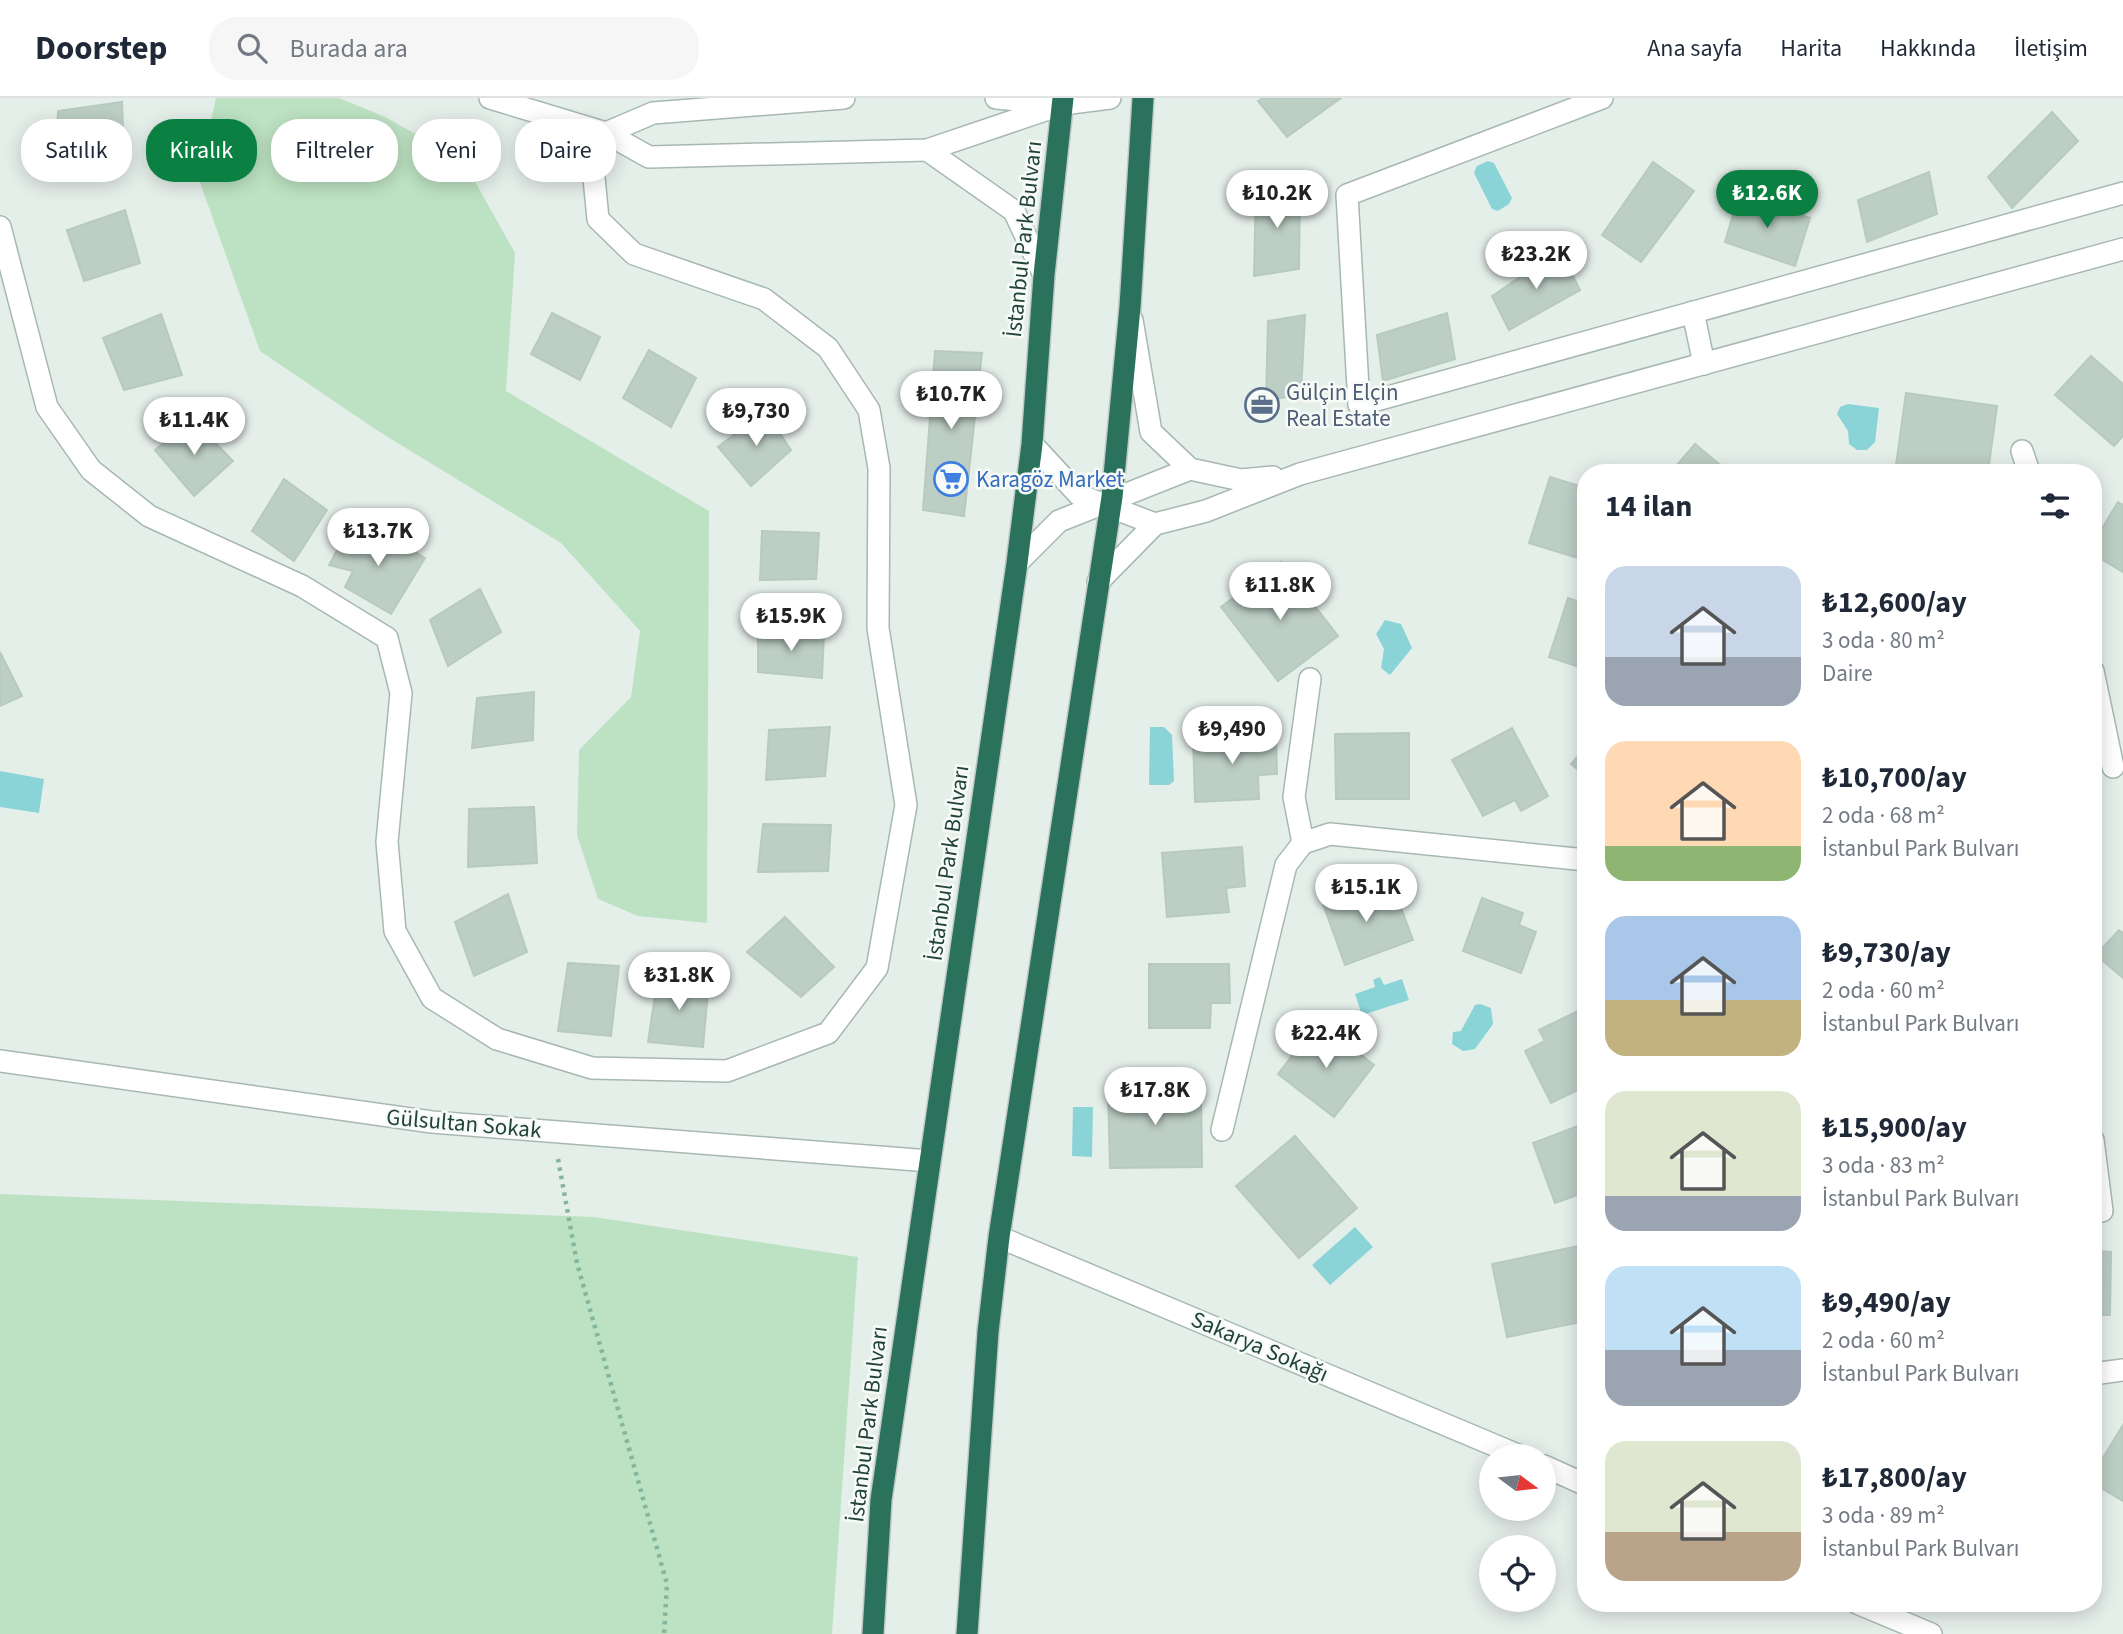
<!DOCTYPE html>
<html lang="tr">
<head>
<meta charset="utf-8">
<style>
  body { margin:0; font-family:"Source Sans 3",sans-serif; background:#f6f6f7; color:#1f2937; height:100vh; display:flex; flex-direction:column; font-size:26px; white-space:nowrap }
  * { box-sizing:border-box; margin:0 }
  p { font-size:23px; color:#747a83 }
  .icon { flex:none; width:38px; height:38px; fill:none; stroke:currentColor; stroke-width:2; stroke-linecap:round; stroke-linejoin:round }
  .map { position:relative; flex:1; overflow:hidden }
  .drawer { position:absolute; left:1577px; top:366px; width:525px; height:1148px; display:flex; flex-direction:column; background:#fff; border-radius:28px; box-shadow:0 4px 18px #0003 }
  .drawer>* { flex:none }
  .hud { position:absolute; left:21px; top:21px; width:665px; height:63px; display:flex; gap:14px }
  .needle { width:46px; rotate:105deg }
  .fabs { position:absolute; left:1479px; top:1346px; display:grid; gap:14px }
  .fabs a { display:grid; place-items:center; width:77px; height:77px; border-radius:50%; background:#fff; box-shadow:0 4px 18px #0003; font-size:35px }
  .price { position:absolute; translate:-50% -60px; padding:0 16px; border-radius:24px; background:#fff; color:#222; font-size:23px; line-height:46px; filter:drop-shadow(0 2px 4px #0008) }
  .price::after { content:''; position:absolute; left:50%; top:42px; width:21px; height:16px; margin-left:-10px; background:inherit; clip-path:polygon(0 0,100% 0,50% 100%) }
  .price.selected { background:#0b8043; color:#fff }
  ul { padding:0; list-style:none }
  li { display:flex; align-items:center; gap:21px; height:175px; padding:0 28px }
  li span { display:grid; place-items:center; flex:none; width:196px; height:140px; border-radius:21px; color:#555 }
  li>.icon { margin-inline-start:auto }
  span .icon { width:84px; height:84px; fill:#fffc; stroke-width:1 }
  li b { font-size:30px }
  h2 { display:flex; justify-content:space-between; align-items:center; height:84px; padding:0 28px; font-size:30px }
  .tag { padding:0 24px; border-radius:28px; background:#fff; box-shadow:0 4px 18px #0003; font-size:24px; line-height:63px }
  .tag.selected { background:#0b8043; color:#fff }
  header { display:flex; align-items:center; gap:42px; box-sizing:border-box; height:98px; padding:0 35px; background:#fff; border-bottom:2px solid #e0e1e3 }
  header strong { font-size:33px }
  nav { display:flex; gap:38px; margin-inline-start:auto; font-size:24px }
  .search { width:490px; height:63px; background:#f6f6f7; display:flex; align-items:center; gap:18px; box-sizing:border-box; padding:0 24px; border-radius:28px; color:#747a83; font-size:26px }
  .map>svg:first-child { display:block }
  .green { fill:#bde2c3 }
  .water { fill:#8ad4d8 }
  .building { fill:#bdcec5; stroke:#b7cac0; stroke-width:2 }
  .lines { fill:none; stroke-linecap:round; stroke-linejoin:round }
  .minor-casing { stroke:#a7b8b1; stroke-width:24 }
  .highway-casing { stroke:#c1cac7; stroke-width:24 }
  .path { stroke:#83b5a0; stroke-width:4.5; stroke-dasharray:3.5 5; stroke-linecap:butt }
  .minor { stroke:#fff; stroke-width:21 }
  .highway { stroke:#2b725c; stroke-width:21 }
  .labels { text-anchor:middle; stroke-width:5; stroke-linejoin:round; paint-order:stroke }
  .street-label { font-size:23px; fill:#224337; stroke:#f7fbf8 }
  .service-label { font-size:23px; fill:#4e5e75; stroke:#f7fbf8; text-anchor:start }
  .shop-label { font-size:23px; fill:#366cbe; stroke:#f7fbf8; text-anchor:start }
</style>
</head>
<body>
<header>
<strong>Doorstep</strong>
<div class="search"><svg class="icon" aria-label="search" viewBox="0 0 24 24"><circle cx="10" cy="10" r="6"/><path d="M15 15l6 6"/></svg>Burada ara</div>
<nav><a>Ana sayfa</a><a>Harita</a><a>Hakkında</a><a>İletişim</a></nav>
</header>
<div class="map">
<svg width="2123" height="1536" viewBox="0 0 2123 1536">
  <rect width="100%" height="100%" fill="#e5efea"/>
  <g class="green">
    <polygon points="216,0 339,0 383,18 463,62 515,155 506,293 709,413 707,825 638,818 598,801 577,737 579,652 631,599 640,533 561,445 378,333 260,253 198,79"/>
    <polygon points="0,1096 594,1119 858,1159 832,1536 0,1536"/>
  </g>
  <g class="water">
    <polygon points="1488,63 1494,65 1512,100 1509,106 1498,113 1492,111 1474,75 1477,68"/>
    <polygon points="1848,306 1879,310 1875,344 1867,352 1857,352 1849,346 1848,333 1837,316 1840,309"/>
    <polygon points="1385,522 1401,526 1412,550 1390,577 1381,570 1384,551 1376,536"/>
    <polygon points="1150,629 1164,629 1172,637 1174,683 1169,687 1149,687"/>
    <polygon points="0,673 44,681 39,715 0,709"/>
    <polygon points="1380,879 1384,887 1402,881 1409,902 1362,917 1355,896 1375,889 1373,882"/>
    <polygon points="1480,906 1491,910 1493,926 1475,951 1463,953 1452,946 1453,934 1461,933 1475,907"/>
    <polygon points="1073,1009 1093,1009 1092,1059 1072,1058"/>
    <polygon points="1355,1129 1373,1149 1330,1187 1312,1167"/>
  </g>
  <g class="building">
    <polygon points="1263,0 1341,0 1287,39 1258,3"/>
    <polygon points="122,4 124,61 57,69 58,13"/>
    <polygon points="2052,14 2078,43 2012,110 1988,79"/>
    <polygon points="1653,64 1694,93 1641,164 1602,137"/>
    <polygon points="1929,74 1937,116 1867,144 1858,102"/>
    <polygon points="1300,87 1299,171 1254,178 1256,90"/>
    <polygon points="1739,96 1810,120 1795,168 1725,144"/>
    <polygon points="125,112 140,165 84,183 67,132"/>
    <polygon points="1560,152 1580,192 1509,232 1492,198"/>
    <polygon points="552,215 600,239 580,282 531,256"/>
    <polygon points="1447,215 1455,261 1383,283 1377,237"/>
    <polygon points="161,216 182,277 124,292 103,240"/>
    <polygon points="1305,217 1301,296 1266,303 1268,223"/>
    <polygon points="649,252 696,280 671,329 623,300"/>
    <polygon points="935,253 982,255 964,418 923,412"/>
    <polygon points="2091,258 2123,286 2123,338 2114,348 2055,297"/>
    <polygon points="1906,295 1997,308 1988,374 1895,374"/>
    <polygon points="765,313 791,352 751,388 718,349"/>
    <polygon points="192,321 233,363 194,398 155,352"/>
    <polygon points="1695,346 1725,371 1723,374 1671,374"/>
    <polygon points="1550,379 1586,390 1586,438 1578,460 1529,445"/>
    <polygon points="284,381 327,412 294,463 252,433"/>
    <polygon points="2118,404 2123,407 2123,474 2093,456 2093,445"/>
    <polygon points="381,432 425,460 391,516 345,489 353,473 329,467 345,437 367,446"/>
    <polygon points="762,433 819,435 816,481 760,482"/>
    <polygon points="1281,464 1338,538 1278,583 1221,509"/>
    <polygon points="480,491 501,534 448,568 430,522"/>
    <polygon points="1568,500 1586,506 1586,571 1549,559"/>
    <polygon points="758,530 824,535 822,580 758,574"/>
    <polygon points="0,554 22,598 0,608"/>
    <polygon points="534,594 533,642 472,650 477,600"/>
    <polygon points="830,629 825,678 766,682 769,632"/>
    <polygon points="1512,630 1548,698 1521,713 1515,702 1483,718 1452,662"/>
    <polygon points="1409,635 1409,701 1336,701 1335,636"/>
    <polygon points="1276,636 1277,676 1258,677 1259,701 1195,704 1193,639"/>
    <polygon points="1586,649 1586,678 1571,666"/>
    <polygon points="534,709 537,765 468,769 469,711"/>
    <polygon points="763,726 831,727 828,773 758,774"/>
    <polygon points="1242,749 1245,788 1226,790 1229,814 1167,819 1162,755"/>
    <polygon points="1362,788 1368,804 1395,794 1413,842 1345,867 1322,803"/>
    <polygon points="508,796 527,854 474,878 455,824"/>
    <polygon points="1482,800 1523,815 1519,827 1536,834 1521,875 1463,853"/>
    <polygon points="785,819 834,869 801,899 747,854"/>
    <polygon points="2119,832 2123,835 2123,880 2096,857"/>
    <polygon points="568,865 619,868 611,938 558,933"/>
    <polygon points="1149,866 1229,866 1230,905 1211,905 1210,930 1149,930"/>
    <polygon points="658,877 709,883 703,949 648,944"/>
    <polygon points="1586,909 1586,988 1551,1005 1525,953 1545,943 1539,932"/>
    <polygon points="1318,924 1374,967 1334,1019 1278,976"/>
    <polygon points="1201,988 1202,1069 1110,1070 1108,990"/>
    <polygon points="1586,1025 1586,1094 1555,1105 1533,1045"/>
    <polygon points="1295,1038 1357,1110 1299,1160 1236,1088"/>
    <polygon points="1584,1147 1586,1223 1507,1239 1492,1166"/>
    <polygon points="2093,1153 2111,1154 2110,1217 2093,1217"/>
    <polygon points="2123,1327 2123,1403 2093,1385 2093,1376"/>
  </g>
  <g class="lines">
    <g class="minor-casing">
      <g id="minor">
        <polyline points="490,0 606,35 649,59 927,52 1063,6"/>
        <polyline points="996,0 1063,6 1110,0"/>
        <polyline points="1602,0 1347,97 1359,307 2123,95"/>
        <polyline points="927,52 1014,113 1044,177"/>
        <polyline points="0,129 47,309 91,372 149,418 302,488 387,540 401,595 387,744 395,833 432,900 497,941 592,970 727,973 828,935 877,870 906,707 878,530 879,370 869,312 828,250 764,201 634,156 598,121 593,70 606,35 653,15 844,0"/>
        <polyline points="1693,214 1704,266"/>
        <polyline points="1132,222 1151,334 1190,371 1241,382 1273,379"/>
        <polyline points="1032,346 1079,397 1155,426"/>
        <polyline points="2022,353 2029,374"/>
        <polyline points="1017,465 1059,423 1190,371"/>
        <polyline points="1098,484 1155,426 1206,413 1300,376 2123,151"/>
        <polyline points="2093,573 2113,669"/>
        <polyline points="1303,745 1294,699 1310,581"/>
        <polyline points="0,963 432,1024 930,1063"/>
        <polyline points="1222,1032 1286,767 1303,745 1330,736 1586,762"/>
        <polyline points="2093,1042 2102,1113"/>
        <polyline points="999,1139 1520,1358"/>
        <polyline points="2093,1276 2123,1272"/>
        <polyline points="1544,1368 1586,1387"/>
        <polyline points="1857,1505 1931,1536"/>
      </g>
    </g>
    <g class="highway-casing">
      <g id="highway">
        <polyline points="873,1536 881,1402 1017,465 1032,346 1044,177 1063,0"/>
        <polyline points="967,1536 988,1234 999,1139 1112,399 1130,209 1143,0"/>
      </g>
    </g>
    <polyline class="path" points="558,1061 577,1165 667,1486 664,1536"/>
    <use href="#minor" class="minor"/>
    <use href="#highway" class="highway"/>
  </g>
  <defs>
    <g id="office-ring" transform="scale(1.75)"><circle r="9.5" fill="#f7fbf8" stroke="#5c6f8a" stroke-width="1.5"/><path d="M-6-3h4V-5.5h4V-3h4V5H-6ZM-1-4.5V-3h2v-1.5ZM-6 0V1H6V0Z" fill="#5c6f8a"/></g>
    <g id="supermarket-ring" transform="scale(1.75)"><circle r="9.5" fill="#f7fbf8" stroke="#3f7fe0" stroke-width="1.5"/><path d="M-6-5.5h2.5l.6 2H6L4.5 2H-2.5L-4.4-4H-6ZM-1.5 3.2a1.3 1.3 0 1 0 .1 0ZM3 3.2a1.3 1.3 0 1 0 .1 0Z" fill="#3f7fe0"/></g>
  </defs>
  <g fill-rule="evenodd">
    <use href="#office-ring" x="1262" y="307"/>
    <use href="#supermarket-ring" x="951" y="381"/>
  </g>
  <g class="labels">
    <g class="street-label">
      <text transform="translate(1023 141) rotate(-84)" y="8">İstanbul Park Bulvarı</text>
      <text transform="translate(947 765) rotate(-82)" y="8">İstanbul Park Bulvarı</text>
      <text transform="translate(464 1025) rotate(5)" y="8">Gülsultan Sokak</text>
      <text transform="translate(1260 1248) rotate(23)" y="8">Sakarya Sokağı</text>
      <text transform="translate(867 1326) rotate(-83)" y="8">İstanbul Park Bulvarı</text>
    </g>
    <g class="service-label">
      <text x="1286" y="302">Gülçin Elçin<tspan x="1286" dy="26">Real Estate</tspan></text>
    </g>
    <g class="shop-label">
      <text x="976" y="389">Karagöz Market</text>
    </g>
  </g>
</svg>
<div class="fabs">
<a><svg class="needle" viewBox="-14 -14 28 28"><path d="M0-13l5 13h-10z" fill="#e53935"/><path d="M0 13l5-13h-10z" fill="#747a83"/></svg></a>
<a><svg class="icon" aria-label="locate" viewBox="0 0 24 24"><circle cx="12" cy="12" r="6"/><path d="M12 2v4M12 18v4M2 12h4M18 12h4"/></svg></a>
</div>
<b class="price" style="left:1277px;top:132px">₺10.2K</b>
<b class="price selected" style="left:1767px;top:132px">₺12.6K</b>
<b class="price" style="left:1536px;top:193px">₺23.2K</b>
<b class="price" style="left:951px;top:333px">₺10.7K</b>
<b class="price" style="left:756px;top:350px">₺9,730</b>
<b class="price" style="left:194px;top:359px">₺11.4K</b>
<b class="price" style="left:378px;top:470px">₺13.7K</b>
<b class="price" style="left:1280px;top:524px">₺11.8K</b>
<b class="price" style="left:791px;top:555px">₺15.9K</b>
<b class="price" style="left:1232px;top:668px">₺9,490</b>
<b class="price" style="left:1366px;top:826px">₺15.1K</b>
<b class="price" style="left:679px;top:914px">₺31.8K</b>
<b class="price" style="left:1326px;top:972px">₺22.4K</b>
<b class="price" style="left:1155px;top:1029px">₺17.8K</b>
<div class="hud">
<a class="tag">Satılık</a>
<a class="tag selected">Kiralık</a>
<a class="tag">Filtreler</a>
<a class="tag">Yeni</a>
<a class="tag">Daire</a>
</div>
<section class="drawer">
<h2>14 ilan<svg class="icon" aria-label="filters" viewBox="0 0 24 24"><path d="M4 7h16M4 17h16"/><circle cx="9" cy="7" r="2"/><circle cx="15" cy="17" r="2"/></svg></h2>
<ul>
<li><span style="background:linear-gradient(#c9d6e8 65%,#9aa5b1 0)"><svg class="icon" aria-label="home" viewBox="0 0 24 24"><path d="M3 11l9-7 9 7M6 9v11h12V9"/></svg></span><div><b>₺12,600/ay</b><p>3 oda · 80 m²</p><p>Daire</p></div></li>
<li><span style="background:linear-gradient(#ffd9b3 75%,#8fb573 0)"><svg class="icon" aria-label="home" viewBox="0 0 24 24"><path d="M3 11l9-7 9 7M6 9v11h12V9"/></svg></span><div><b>₺10,700/ay</b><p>2 oda · 68 m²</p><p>İstanbul Park Bulvarı</p></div></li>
<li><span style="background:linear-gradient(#a9c7e8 60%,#c2b280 0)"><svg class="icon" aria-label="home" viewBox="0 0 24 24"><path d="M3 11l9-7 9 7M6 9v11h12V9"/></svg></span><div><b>₺9,730/ay</b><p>2 oda · 60 m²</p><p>İstanbul Park Bulvarı</p></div></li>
<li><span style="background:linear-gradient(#dfe7d0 75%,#9aa5b1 0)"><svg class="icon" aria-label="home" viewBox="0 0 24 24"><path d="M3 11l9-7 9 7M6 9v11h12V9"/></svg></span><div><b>₺15,900/ay</b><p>3 oda · 83 m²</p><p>İstanbul Park Bulvarı</p></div></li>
<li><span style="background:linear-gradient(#bfe0f5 60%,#9aa5b1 0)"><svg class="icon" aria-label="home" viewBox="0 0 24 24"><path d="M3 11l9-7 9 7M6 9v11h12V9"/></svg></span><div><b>₺9,490/ay</b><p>2 oda · 60 m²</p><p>İstanbul Park Bulvarı</p></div></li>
<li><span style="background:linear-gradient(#dfe7d0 65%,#b9a48a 0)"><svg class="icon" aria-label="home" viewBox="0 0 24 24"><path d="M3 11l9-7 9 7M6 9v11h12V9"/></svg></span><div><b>₺17,800/ay</b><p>3 oda · 89 m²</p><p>İstanbul Park Bulvarı</p></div></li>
</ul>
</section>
</div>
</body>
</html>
